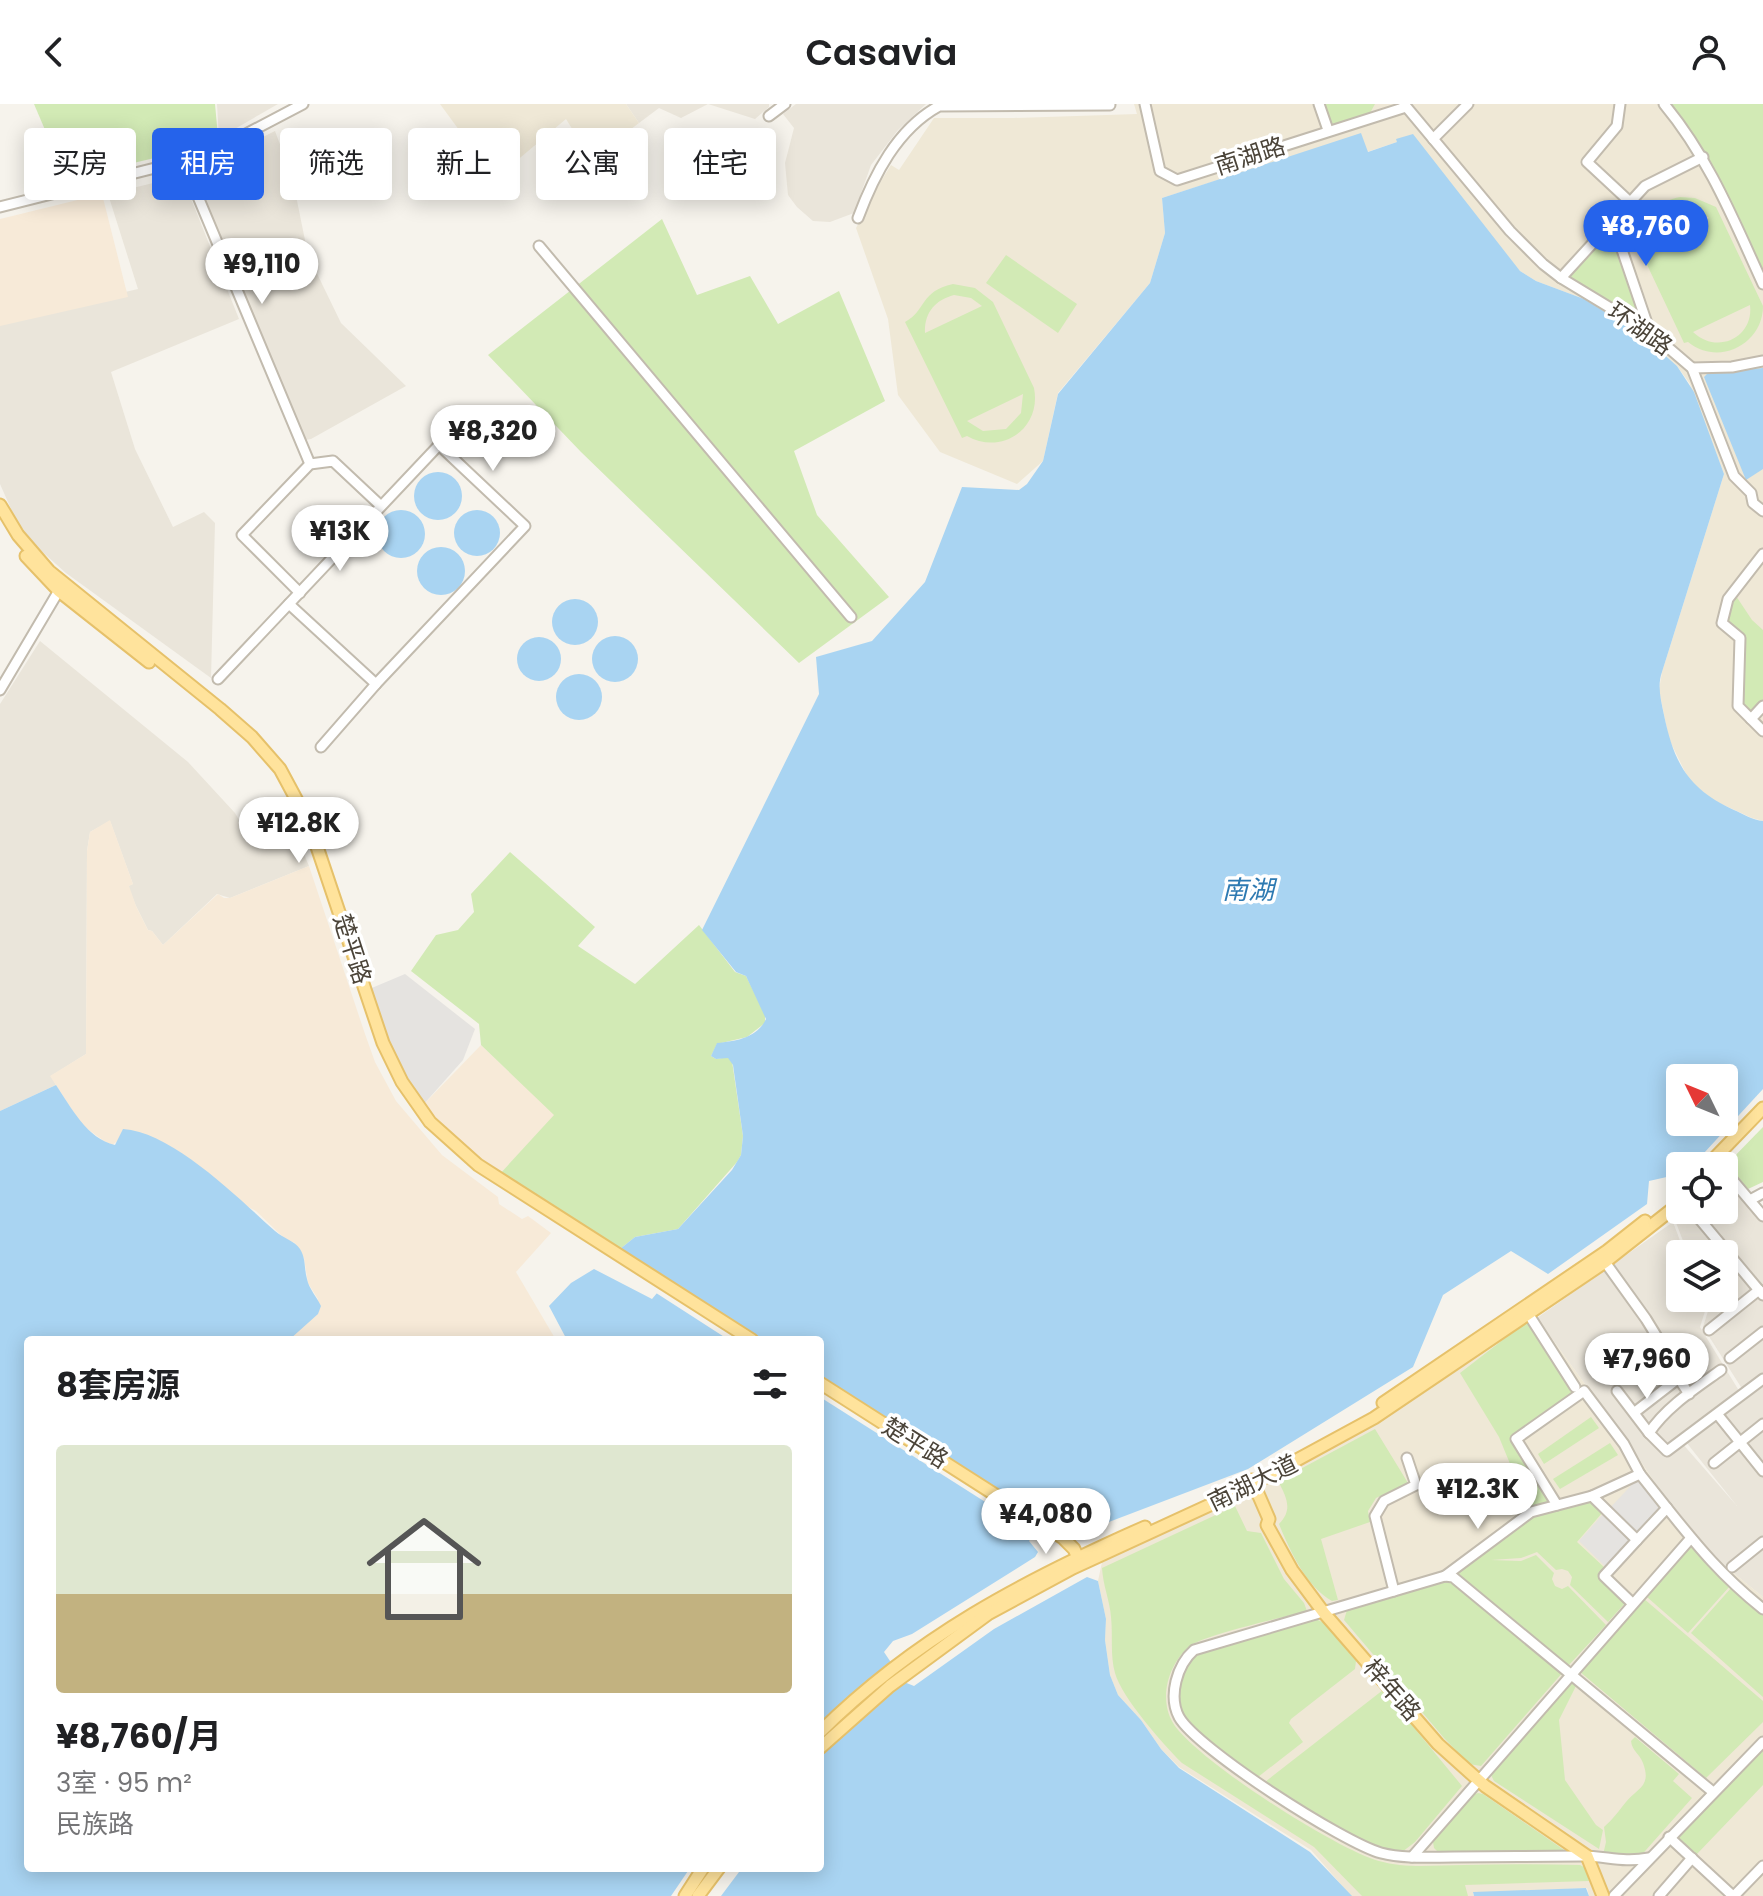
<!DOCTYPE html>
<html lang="zh">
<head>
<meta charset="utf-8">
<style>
  body { margin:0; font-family:Poppins,"Noto Sans SC",sans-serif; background:#f6f6f6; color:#202124; height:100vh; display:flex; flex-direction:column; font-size:30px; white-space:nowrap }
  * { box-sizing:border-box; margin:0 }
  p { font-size:26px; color:#757577 }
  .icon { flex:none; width:44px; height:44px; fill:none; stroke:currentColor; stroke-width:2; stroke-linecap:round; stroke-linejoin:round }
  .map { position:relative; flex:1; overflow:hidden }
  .details { position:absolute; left:24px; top:1232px; width:800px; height:536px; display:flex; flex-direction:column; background:#fff; border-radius:8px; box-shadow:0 4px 20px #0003 }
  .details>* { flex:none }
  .guide { position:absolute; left:24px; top:24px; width:800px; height:72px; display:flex; gap:16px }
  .needle { width:52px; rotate:313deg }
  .buttons { position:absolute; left:1666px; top:960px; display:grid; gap:16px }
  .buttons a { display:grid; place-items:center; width:72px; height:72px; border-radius:8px; background:#fff; box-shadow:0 4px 20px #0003; font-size:40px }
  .price { position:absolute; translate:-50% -68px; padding:0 18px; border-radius:28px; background:#fff; color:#222; font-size:26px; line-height:52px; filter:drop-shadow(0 2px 4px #0008) }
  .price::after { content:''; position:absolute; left:50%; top:48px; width:24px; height:18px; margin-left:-12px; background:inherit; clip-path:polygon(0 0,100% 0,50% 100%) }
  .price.active { background:#2563eb; color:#fff }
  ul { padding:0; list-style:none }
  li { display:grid; align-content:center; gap:16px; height:424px; padding:0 32px }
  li+li { border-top:2px solid #e0e0e0 }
  li span { display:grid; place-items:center; height:248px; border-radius:8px; color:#555 }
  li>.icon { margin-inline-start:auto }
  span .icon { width:144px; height:144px; fill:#fffc; stroke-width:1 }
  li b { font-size:34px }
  h2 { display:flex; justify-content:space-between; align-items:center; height:96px; padding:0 32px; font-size:34px }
  .tag { padding:0 28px; border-radius:8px; background:#fff; box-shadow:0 4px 20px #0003; font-size:28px; line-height:72px }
  .tag.active { background:#2563eb; color:#fff }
  header { display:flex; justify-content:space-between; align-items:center; height:104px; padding:0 32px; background:#fff; font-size:36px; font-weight:600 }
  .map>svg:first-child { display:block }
  .residential { fill:#eae5da }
  .commercial { fill:#f7ead8 }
  .education { fill:#efe8d6 }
  .green { fill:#d2eab5; fill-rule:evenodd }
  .parking { fill:#e5e3e0 }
  .water { fill:#a9d4f2; fill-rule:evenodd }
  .pier { fill:#f6f3ec }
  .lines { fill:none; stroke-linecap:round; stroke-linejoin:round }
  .minor-casing { stroke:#c2bbae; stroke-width:13 }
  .major-casing { stroke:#e6c16a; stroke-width:15 }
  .minor { stroke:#fff; stroke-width:9 }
  .major { stroke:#ffe39c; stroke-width:11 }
  .labels { text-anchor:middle; stroke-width:7; stroke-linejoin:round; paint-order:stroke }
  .street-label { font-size:24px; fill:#4b4439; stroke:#fff }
  .water-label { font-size:26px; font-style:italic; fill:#2e7ab2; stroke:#fff }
</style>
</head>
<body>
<header><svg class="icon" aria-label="back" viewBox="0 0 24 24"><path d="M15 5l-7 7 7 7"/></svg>Casavia<svg class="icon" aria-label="person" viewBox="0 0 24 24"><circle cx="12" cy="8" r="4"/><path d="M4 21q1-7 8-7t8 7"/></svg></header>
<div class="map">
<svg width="1763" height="1792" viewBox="0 0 1763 1792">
  <rect width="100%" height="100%" fill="#f6f3ec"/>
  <g class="residential">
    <polygon points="217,0 278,0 219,34"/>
    <polygon points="626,0 769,0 769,3 755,15 708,0 681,14 659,4 639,19"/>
    <polygon points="796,0 926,0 898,26 871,61 854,109 830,118 813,117 797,103 788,91 785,59 794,24 783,10"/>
    <polygon points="275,27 292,72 308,151 341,219 406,282 311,335 305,336 193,68"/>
    <polygon points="182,72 239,215 111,268 135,345 173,423 204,408 215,419 211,574 66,469 37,443 16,416 0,380 0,217 138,185 108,90"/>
    <polygon points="40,537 188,658 235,709 242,721 273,700 283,721 291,719 309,762 230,794 217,790 163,841 152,827 148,826 136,802 128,782 133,780 110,717 90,728 87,747 86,950 51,972 56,981 0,1007 0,600"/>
    <polygon points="1724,1066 1763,1113 1763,1493 1691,1434 1638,1353 1537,1214 1673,1118 1685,1150 1680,1150 1680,1194 1702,1194 1706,1204 1700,1223 1741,1290 1681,1338 1737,1402 1686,1338 1746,1291 1703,1223 1709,1204 1705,1194 1724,1194 1724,1150 1688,1150 1675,1116 1685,1106 1724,1106"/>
  </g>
  <g class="commercial">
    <polygon points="102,90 128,193 0,222 0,115"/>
    <polygon points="110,716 133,780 129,782 136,802 148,826 152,827 163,841 218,790 224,794 230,794 309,762 365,930 375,958 396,997 442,1051 498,1093 499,1100 522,1115 528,1112 551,1129 516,1168 556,1236 289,1236 318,1195 308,1179 304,1154 295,1139 285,1135 256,1107 119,1036 112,1041 104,1037 82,1021 50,972 86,950 87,747 90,728"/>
    <polygon points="481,941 555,1011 498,1072 423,1001"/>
  </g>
  <g class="education">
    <polygon points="440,0 626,0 639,19 591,55 566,15 495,75"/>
    <polygon points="1134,0 1763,0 1763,717 1752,714 1713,696 1689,676 1669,635 1659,586 1662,568 1724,370 1690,280 1677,262 1641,230 1584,195 1536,177 1520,167 1397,38 1367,48 1361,30 1162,94 1165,129 1150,179 1058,289 1043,357 1017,380 940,348 898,291 888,215 856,124 881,77 891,61 899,66 934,14 1013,14 1137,10"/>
    <polygon points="1537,1214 1638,1353 1691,1434 1763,1493 1763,1792 1589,1792 1587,1784 1473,1789 1474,1792 1351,1792 1311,1746 1179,1663 1161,1645 1141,1616 1118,1591 1110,1571 1105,1536 1106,1515 1098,1477 1102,1458 1249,1389 1384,1315"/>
  </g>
  <g class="green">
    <polygon points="34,0 215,0 218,33 184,47 66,75"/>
    <polygon points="1324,0 1375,0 1370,9 1335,21 1330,18"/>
    <polygon points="1670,0 1763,0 1763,167 1711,58"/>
    <path d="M1680,93L1695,94L1716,103L1763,202C1763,240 1719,263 1688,238L1684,239L1633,131L1642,126C1649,108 1660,97 1680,93ZM1681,103L1698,105L1709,114L1652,141C1650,121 1661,107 1681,103ZM1750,201C1754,234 1717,251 1693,228Z"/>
    <polygon points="662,115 697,191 750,172 778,220 839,187 885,297 794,347 817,411 889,493 799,559 581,348 488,251"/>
    <polygon points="1612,129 1643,220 1568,174 1606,130"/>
    <polygon points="1006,151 1077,200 1058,229 986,179"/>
    <path d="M953,180L975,184L993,198L1034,284C1042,324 1002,352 967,332L962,334L905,218C926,207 920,187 953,180ZM954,191L971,194L982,202L925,229C924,209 935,196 954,191ZM1023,290L1021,309L1006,325L983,327L967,317Z"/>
    <polygon points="1736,492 1752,516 1763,526 1763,597 1751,609 1741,597 1742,535 1724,520"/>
    <polygon points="510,748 595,823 578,842 635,880 699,821 735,868 746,872 765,910 765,919 747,933 717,940 711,952 716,955 728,953 732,957 743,1032 741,1051 737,1058 678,1125 635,1133 620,1145 498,1072 554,1011 481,941 479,920 411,867 436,831 458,826 474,808 471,790"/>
    <polygon points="1763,1023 1763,1078 1748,1085 1727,1060"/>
    <polygon points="1530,1215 1580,1286 1512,1335 1552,1399 1529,1406 1499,1333 1460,1269"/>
    <polygon points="1591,1313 1599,1324 1544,1360 1538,1350"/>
    <path d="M1375,1325L1408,1379L1376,1394L1368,1407L1370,1418L1321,1435L1338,1496L1332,1497C1306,1482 1290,1447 1279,1420C1293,1406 1287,1394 1278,1377Z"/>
    <polygon points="1610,1339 1618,1351 1560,1385 1553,1375"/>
    <polygon points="1589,1394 1603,1408 1577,1438 1605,1464 1599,1471 1626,1498 1608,1518 1570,1481 1572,1473 1568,1467 1562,1465 1556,1466 1537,1448 1521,1454 1491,1456 1521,1457 1536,1451 1554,1469 1552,1475 1555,1482 1562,1485 1568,1482 1606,1521 1568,1562 1455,1469 1532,1410"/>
    <path d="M1235,1402L1247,1427L1261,1429L1284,1475L1304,1499L1307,1507C1285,1513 1204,1531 1190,1542C1169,1559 1158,1594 1173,1619C1195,1655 1337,1746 1379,1757C1406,1765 1436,1761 1464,1761C1502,1760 1541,1760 1580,1761L1586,1764L1589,1777L1465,1781L1468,1792H1362L1314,1743L1182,1659C1163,1640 1122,1594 1115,1569C1110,1551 1113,1532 1111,1513C1110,1497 1103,1482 1102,1464Z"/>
    <polygon points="1692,1442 1730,1482 1688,1529 1647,1493"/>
    <polygon points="1453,1476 1564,1567 1481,1662 1469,1660 1444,1634 1344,1516 1347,1506"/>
    <polygon points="1732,1483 1763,1510 1763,1593 1691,1529"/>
    <polygon points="1643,1494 1763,1597 1763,1618 1706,1674 1579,1567"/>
    <path d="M1316,1515L1324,1519L1356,1557L1355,1565L1291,1615L1289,1619L1303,1638L1258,1673C1216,1644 1136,1599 1201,1546Z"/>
    <polygon points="1569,1579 1573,1579 1576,1582 1559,1616 1565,1676 1596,1721 1603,1726 1599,1745 1494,1677 1491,1671"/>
    <path d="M1383,1586L1462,1682L1415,1738L1402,1748C1357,1748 1302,1703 1265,1678Z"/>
    <path d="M1635,1633L1679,1670L1673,1677L1692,1694L1638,1755L1603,1751L1606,1738L1604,1723C1613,1715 1618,1708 1626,1698C1637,1684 1652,1683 1643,1659C1640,1650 1632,1647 1631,1637Z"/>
    <polygon points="1763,1644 1763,1681 1696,1751 1676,1733"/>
    <polygon points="1478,1689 1483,1690 1564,1746 1560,1749 1440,1750 1434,1744 1433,1738 1473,1691"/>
  </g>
  <g class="parking">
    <polygon points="405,870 475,925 463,956 423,1001 404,972 390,942 367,886"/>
    <polygon points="1638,1374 1666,1400 1637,1430 1610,1404"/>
    <polygon points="1604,1409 1632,1436 1606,1463 1579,1437"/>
  </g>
  <g class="water">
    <path d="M1361,29L1368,48L1397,38L1396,35L1413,30L1520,167L1536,177L1584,195L1641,230L1677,262L1694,288L1724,370L1662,568C1657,582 1661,596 1664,611C1674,659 1688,685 1734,706C1743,710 1753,716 1763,717V985L1692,1062H1680V1070L1649,1077L1647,1100L1548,1170L1511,1147L1443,1191L1413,1263L1248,1365L1101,1421L1072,1418L1051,1406L1029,1437L1038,1448L1035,1453L912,1530L893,1537L884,1548L904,1578L914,1582L994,1525L1087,1473L1098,1477L1106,1515L1105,1536L1110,1571L1118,1591L1141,1616L1161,1645L1179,1664L1310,1748L1352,1792H721L742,1764H820V1236H567L549,1202L571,1179L594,1165L652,1195L668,1176L620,1145L635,1133L678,1125L732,1066L741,1051L743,1032L733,961L728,954L716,955L711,952L717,939C736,937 757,934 766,915L746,872L736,868L702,826L819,590L816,553L872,537L925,478L962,383L1019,386L1027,380L1043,357L1058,290L1150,179L1165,129L1162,94ZM1680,974H1724V1018H1680Z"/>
    <polygon points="1763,264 1763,365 1746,376 1704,273 1708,269"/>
    <circle cx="438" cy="392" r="24"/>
    <circle cx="477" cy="429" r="23"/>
    <circle cx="401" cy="430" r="24"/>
    <circle cx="441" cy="467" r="24"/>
    <circle cx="575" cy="518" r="23"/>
    <circle cx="615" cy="555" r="23"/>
    <circle cx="539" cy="555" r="22"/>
    <circle cx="579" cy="593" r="23"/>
    <path d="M56,981C71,1003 87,1035 115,1041L123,1025C173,1028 239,1095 275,1127C283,1134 295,1137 300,1145C306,1154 304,1165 307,1175C309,1185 317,1193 321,1202L318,1210L289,1236H28V1764H690L671,1792H0V1007Z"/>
    <polygon points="1586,1784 1589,1792 1474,1792 1473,1788"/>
  </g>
  <g class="pier">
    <polygon points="617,1143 668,1176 761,1236 729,1236 653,1187 662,1177 616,1146"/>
    <polygon points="820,1273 1043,1415 1034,1429 820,1293"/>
  </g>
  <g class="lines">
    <g class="minor-casing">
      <g id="minor">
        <polyline points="1145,0 1160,67 1177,76 1406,3"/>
        <polyline points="1319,0 1328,26"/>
        <polyline points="1404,0 1510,127 1543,160 1561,174 1650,228 1692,264 1734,372 1751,389 1753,399 1763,407"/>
        <polyline points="1620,0 1617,22 1587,58 1630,98"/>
        <path d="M1664,0C1709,54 1734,117 1763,180"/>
        <polyline points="769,12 785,0"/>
        <polyline points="1433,35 1468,0"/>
        <polyline points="183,57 310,360"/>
        <polyline points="0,103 183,57 244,31 303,0"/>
        <path d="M858,114C874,71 897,25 939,2L1110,1"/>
        <polyline points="1610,120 1617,131 1650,228"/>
        <polyline points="539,142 851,513"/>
        <polyline points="1561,174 1645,82 1703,53"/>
        <polyline points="1692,264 1732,263 1763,257"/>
        <polyline points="1763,450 1728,495 1722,519 1740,534 1738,602 1763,627"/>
        <polyline points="300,489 242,431 310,360 333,357 381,402"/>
        <polyline points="289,500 376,580"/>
        <polyline points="218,575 439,341 525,422 376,580 321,643"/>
        <polyline points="0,586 61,483"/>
        <polyline points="1751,615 1763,602"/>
        <polyline points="1724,1066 1763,1112"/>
        <polyline points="1750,1096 1763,1089"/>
        <polyline points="1692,1106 1763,1191"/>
        <polyline points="1605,1158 1646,1215 1657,1233 1665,1254 1689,1290"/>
        <polyline points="1529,1211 1575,1283"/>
        <polyline points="1709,1226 1759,1186"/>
        <polyline points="1730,1254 1763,1228"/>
        <path d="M1721,1266C1696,1284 1666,1303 1649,1329L1667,1347L1763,1275"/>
        <polyline points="1617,1287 1649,1329"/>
        <polyline points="1635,1308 1679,1274"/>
        <polyline points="1718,1311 1763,1367"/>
        <polyline points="1407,1354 1416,1381 1384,1397 1375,1412 1394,1487 1445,1472 1453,1473 1713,1688"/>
        <polyline points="1714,1359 1763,1320"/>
        <polyline points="1640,1370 1667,1404"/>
        <polyline points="1557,1401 1516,1335 1584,1287 1624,1340 1640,1370 1592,1392"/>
        <polyline points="1732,1463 1763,1438"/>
        <path d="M1445,1472L1531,1408L1592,1392L1637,1436L1667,1404C1699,1444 1722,1472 1763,1505"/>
        <path d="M1394,1487L1194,1546C1177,1561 1168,1592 1179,1613C1197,1645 1344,1739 1381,1749C1404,1755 1430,1753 1454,1753C1497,1753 1539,1752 1582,1752C1607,1752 1622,1759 1649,1754"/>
        <polyline points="1632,1499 1604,1472 1637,1436"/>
        <polyline points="1669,1733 1733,1792"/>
        <polyline points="1412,1753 1691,1434"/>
        <polyline points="1614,1792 1763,1638"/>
        <polyline points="1659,1792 1692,1754"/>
        <polyline points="1734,1792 1763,1762"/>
      </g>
    </g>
    <g class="major-casing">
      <g id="major">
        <polyline points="0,401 18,431 49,467 220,605 252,633 280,665 309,719 383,939 402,978 430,1018 478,1061 752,1236"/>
        <polyline points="26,452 59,487 149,558"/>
        <polyline points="1707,1062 1763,1004"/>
        <polyline points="820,1279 1063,1434 1074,1445 1079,1456"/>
        <polyline points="1383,1299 1607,1147 1645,1117"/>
        <polyline points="1252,1376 1269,1415 1267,1421 1292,1466 1324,1509 1438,1640 1485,1682 1587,1752 1603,1792"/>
        <path d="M820,1628C916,1533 1023,1477 1145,1423"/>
        <polyline points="820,1644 890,1582 988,1510 1073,1464 1238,1388 1374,1314 1605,1158 1680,1099"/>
        <polyline points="685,1792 703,1764"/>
        <polyline points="698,1792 719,1764"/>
      </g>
    </g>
    <use href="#minor" class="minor"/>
    <use href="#major" class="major"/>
  </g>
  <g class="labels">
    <g class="street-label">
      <text transform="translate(1250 52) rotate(-18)" y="8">南湖路</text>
      <text transform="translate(1640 225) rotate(35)" y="8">环湖路</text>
      <text transform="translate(352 845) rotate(72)" y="8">楚平路</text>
      <text transform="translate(915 1339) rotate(32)" y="8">楚平路</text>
      <text transform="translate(1253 1379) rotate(-26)" y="8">南湖大道</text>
      <text transform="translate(1392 1586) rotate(49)" y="8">梓年路</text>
    </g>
    <g class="water-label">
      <text x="1248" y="795">南湖</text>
    </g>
  </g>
</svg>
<div class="buttons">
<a><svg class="needle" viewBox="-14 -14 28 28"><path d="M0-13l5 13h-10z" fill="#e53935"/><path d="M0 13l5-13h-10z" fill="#757577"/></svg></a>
<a><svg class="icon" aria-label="locate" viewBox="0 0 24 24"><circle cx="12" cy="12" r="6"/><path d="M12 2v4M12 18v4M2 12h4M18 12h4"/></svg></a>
<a><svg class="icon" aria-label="layers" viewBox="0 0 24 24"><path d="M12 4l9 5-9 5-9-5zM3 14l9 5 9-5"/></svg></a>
</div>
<b class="price active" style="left:1646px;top:164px">¥8,760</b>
<b class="price" style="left:262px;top:202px">¥9,110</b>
<b class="price" style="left:493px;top:369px">¥8,320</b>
<b class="price" style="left:340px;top:469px">¥13K</b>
<b class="price" style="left:299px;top:761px">¥12.8K</b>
<b class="price" style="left:1647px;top:1297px">¥7,960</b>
<b class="price" style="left:1478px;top:1427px">¥12.3K</b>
<b class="price" style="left:1046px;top:1452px">¥4,080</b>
<div class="guide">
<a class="tag">买房</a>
<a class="tag active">租房</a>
<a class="tag">筛选</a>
<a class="tag">新上</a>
<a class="tag">公寓</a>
<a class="tag">住宅</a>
</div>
<section class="details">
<h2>8套房源<svg class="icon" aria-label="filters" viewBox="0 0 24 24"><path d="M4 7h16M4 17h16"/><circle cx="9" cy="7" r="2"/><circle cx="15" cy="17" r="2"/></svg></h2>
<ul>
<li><span style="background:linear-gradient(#dfe7d0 60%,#c2b280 0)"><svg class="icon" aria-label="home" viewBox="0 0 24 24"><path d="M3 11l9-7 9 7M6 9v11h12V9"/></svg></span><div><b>¥8,760/月</b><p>3室 · 95 m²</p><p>民族路</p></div></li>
</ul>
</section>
</div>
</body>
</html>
